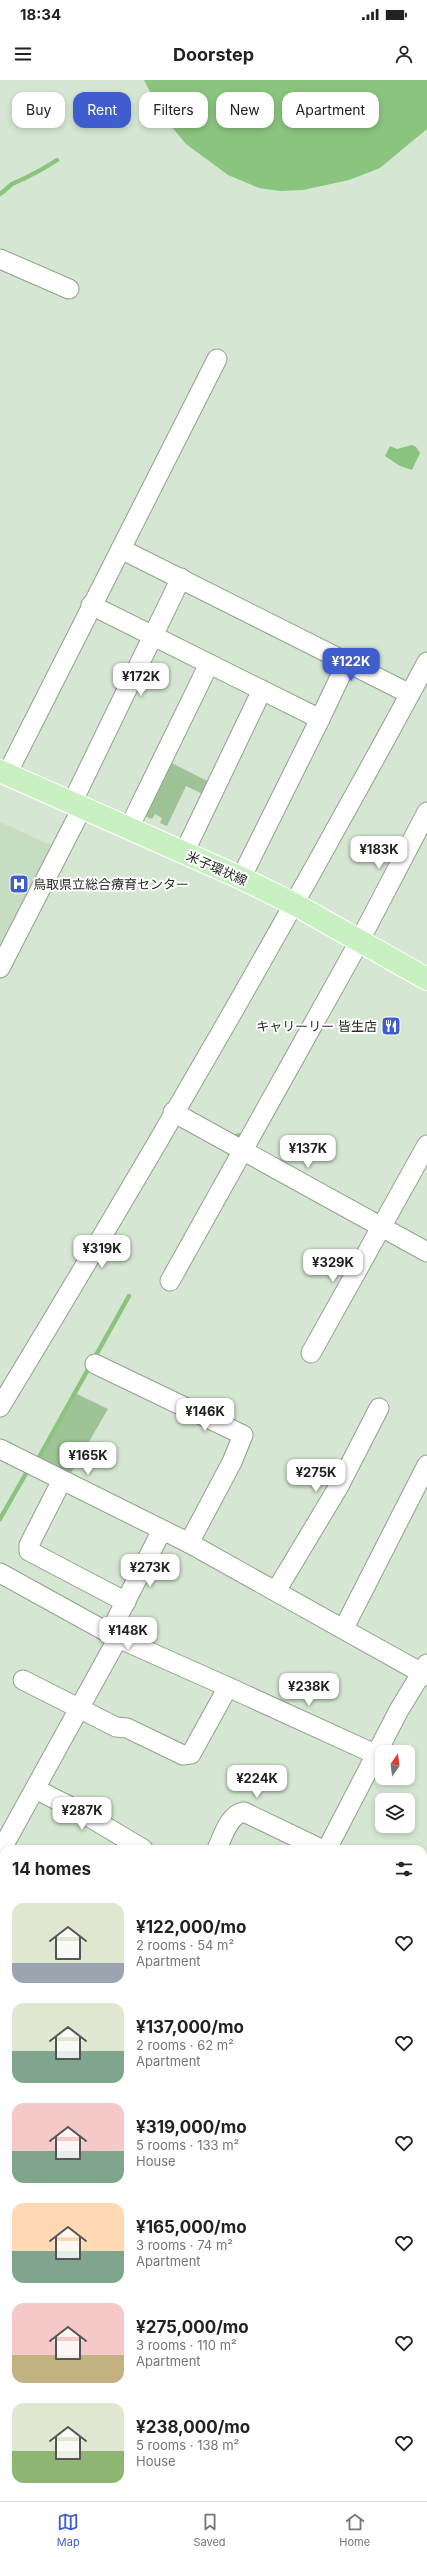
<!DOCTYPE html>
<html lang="en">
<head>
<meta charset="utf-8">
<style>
  body { margin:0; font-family:Inter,"Noto Sans JP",sans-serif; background:#f6f6f6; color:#222; height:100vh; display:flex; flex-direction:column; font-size:15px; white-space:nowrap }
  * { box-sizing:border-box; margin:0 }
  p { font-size:13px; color:#767676 }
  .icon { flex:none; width:22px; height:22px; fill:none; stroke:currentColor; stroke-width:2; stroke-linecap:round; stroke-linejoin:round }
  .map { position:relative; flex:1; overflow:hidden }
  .panel { position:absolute; left:0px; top:1765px; width:427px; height:656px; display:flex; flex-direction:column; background:#fff; border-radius:12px 12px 0 0; box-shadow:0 2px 6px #0003 }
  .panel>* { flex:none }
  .hud { position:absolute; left:12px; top:12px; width:403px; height:36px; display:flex; gap:8px }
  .needle { width:26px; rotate:14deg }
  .tools { position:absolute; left:375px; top:1665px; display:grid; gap:8px }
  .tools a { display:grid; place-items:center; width:40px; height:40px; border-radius:8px; background:#fff; box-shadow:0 2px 6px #0003; font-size:20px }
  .price { position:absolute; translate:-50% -34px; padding:0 9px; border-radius:8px; background:#fff; color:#222; font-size:13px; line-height:26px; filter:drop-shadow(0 1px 2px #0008) }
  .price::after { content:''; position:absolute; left:50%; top:24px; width:12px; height:9px; margin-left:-6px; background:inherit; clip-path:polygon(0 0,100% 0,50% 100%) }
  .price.selected { background:#3f5dcf; color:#fff }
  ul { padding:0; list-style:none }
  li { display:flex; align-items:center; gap:12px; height:100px; padding:0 12px }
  li span { display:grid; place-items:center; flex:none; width:112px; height:80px; border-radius:12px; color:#555 }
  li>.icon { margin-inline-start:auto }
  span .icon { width:48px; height:48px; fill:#fffc; stroke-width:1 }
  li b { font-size:17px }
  h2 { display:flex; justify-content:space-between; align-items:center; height:48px; padding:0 12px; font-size:17px }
  .chip { padding:0 14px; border-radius:12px; background:#fff; box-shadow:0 2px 6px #0003; font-size:14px; line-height:36px }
  .chip.selected { background:#3f5dcf; color:#fff }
  .status { display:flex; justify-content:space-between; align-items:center; height:28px; padding:0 20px; background:#fff; direction:ltr }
  .status svg { height:11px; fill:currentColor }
  header { display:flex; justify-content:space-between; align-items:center; height:52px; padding:0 12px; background:#fff; font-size:18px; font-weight:700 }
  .tab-bar { display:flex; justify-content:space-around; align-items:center; height:56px; border-top:1px solid #e0e0e0; background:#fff; font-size:11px; color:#767676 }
  .tab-bar a { display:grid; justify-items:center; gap:2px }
  .tab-bar .selected { color:#3f5dcf }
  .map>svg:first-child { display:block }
  .built { fill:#c6ddc1 }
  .green { fill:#9ec397 }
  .water { fill:#8ac47e }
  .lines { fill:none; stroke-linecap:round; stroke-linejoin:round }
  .stream { stroke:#8ac47e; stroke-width:4.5 }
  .minor-casing { stroke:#91a18d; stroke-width:21 }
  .major-casing { stroke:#fff; stroke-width:24 }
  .highway-casing { stroke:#fff; stroke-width:24 }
  .minor { stroke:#fff; stroke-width:19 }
  .major { stroke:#c8f0c0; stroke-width:22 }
  .highway { stroke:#a4e696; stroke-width:22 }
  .labels { text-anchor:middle; stroke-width:4; stroke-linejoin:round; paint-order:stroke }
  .street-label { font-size:13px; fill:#262c24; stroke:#fff }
  .poi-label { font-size:13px; fill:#262c24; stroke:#fff; text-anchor:start }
</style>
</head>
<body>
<div class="status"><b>18:34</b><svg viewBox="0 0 49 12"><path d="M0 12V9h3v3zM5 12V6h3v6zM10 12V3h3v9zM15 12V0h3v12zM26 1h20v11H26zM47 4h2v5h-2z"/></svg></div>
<header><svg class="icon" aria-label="menu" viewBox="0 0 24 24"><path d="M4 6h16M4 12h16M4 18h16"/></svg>Doorstep<svg class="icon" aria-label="person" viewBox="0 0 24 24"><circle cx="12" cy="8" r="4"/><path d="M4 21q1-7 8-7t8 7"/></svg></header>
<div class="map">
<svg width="427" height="2421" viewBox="0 0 427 2421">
  <rect width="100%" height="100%" fill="#d5e7d2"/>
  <polygon class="built" points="0,742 57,768 0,879"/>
  <g class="green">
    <polygon points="166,680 213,704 207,716 186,706 167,746 160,743 162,738 155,734 152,739 140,734"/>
    <polygon points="75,1313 108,1329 69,1396 39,1381"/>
  </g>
  <g class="water">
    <polygon points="144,0 427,0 427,49 380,88 349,100 303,110 280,111 259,108 228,95 186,64 161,34"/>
    <polygon points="412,365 416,367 420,373 412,390 400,386 385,376 390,366 397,369"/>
  </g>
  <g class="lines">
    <g class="stream">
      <path d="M0,114C5,111 8,107 12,104C28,97 42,90 57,80"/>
      <polyline points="231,1057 242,1055"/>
      <polyline points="38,1379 129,1216"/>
      <polyline points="0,1439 28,1390"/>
      <polyline points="423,2262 427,2264"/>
    </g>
    <g class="minor-casing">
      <g id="minor">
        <polyline points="0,179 69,209"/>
        <polyline points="91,525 320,639 347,582"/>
        <polyline points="410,614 427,582"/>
        <polyline points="7,694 217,279"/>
        <polyline points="72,723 181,498"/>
        <polyline points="129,748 209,584"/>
        <polyline points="184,773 262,610"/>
        <polyline points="241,798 320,639"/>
        <polyline points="0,888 82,728"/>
        <polyline points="173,1032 427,1172"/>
        <polyline points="170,1201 359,862 427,732"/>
        <polyline points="311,1273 427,1065"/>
        <polyline points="95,1284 243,1355 232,1382 189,1463"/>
        <path d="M0,1327C142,1093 279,855 410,614L121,469"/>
        <polyline points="0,1369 189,1463 427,1596"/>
        <polyline points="62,1400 29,1465 29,1471 126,1522"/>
        <polyline points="0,1493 118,1558 0,1772"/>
        <polyline points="276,1511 339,1406 379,1328"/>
        <polyline points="344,1548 427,1385"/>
        <polyline points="110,1552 162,1450"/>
        <polyline points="23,1600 116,1647 127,1648 183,1675 191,1674 228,1607 118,1558"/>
        <polyline points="228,1607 377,1675"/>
        <polyline points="35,1709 81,1732 143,1769"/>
        <path d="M217,1769C223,1756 229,1734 244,1732L321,1769"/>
        <polyline points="327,1769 399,1630 427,1584"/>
        <polyline points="0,1906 4,1908"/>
        <polyline points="423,1924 427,1926"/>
        <polyline points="423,2027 427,2029"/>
        <polyline points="0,2416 6,2421"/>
        <polyline points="370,2421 373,2417"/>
      </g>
    </g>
    <g class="major-casing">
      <g id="major">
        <polyline points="0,691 241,798 294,824 427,899"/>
        <polyline points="423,2096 427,2093"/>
        <polyline points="0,2327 4,2325"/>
      </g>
    </g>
    <g class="highway-casing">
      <g id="highway">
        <polyline points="0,2076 4,2078"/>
        <polyline points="0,2098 4,2100"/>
        <polyline points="423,2318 427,2321"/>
        <polyline points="423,2343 427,2346"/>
      </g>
    </g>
    <use href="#minor" class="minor"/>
    <use href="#major" class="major"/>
    <use href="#highway" class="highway"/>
  </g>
  <defs>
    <g id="hospital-square" transform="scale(1)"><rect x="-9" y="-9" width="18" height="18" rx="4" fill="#3f5dcf" stroke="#fff"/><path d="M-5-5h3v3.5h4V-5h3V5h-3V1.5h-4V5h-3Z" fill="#fff"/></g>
    <g id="restaurant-square" transform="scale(1)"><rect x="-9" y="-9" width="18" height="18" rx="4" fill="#3f5dcf" stroke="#fff"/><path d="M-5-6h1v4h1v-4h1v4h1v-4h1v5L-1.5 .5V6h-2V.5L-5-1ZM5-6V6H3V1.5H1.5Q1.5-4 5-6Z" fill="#fff"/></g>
  </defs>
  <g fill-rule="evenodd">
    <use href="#hospital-square" x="19" y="804"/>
    <use href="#restaurant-square" x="391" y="946"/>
  </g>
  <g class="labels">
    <g class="street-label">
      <text transform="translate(217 788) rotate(24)" y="5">米子環状線</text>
    </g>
    <g class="poi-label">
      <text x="33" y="809">鳥取県立総合療育センター</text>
      <text x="377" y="951" text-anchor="end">キャリーリー 皆生店</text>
    </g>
  </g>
</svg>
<div class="tools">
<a><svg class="needle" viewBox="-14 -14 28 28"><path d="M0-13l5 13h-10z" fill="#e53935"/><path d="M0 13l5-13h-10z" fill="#767676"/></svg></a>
<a><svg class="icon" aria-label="layers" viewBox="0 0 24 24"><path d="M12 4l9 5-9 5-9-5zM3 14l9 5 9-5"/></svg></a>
</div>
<b class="price selected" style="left:351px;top:602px">¥122K</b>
<b class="price" style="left:141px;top:617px">¥172K</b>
<b class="price" style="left:379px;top:790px">¥183K</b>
<b class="price" style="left:308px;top:1089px">¥137K</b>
<b class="price" style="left:102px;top:1189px">¥319K</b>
<b class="price" style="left:333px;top:1203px">¥329K</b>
<b class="price" style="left:205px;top:1352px">¥146K</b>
<b class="price" style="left:88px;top:1396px">¥165K</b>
<b class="price" style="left:316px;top:1413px">¥275K</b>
<b class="price" style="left:150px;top:1508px">¥273K</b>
<b class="price" style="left:128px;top:1571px">¥148K</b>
<b class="price" style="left:309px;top:1627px">¥238K</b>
<b class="price" style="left:257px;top:1719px">¥224K</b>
<b class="price" style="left:82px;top:1751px">¥287K</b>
<div class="hud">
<a class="chip">Buy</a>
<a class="chip selected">Rent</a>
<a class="chip">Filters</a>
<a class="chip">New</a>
<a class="chip">Apartment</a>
</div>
<section class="panel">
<h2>14 homes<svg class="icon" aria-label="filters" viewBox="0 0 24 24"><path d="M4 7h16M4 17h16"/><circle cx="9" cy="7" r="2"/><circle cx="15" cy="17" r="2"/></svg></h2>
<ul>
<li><span style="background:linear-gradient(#dfe7d0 75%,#9aa5b1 0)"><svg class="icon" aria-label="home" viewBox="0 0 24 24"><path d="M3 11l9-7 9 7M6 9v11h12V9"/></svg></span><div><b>¥122,000/mo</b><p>2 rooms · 54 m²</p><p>Apartment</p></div><svg class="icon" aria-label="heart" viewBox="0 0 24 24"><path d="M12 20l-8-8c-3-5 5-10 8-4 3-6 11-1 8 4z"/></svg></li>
<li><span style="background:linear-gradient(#dfe7d0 60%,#7fa58c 0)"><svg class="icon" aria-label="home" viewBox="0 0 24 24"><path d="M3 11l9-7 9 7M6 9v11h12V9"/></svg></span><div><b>¥137,000/mo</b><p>2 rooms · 62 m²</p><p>Apartment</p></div><svg class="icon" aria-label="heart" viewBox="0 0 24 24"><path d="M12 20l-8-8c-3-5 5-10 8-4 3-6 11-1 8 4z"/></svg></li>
<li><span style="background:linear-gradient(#f6c9c9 60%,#7fa58c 0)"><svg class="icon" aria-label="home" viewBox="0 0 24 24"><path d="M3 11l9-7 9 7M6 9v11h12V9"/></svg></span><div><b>¥319,000/mo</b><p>5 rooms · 133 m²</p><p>House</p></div><svg class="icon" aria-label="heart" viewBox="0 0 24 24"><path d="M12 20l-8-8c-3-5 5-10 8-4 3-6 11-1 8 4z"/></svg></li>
<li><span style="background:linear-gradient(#ffd9b3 60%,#7fa58c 0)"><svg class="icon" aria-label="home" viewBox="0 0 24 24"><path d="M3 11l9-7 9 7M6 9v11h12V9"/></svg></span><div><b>¥165,000/mo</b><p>3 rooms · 74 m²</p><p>Apartment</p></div><svg class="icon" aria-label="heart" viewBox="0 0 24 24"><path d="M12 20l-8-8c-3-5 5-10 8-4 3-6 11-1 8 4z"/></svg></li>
<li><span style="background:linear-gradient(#f6c9c9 65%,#c2b280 0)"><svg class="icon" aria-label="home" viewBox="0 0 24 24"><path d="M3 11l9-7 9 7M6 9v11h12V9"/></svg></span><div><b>¥275,000/mo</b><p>3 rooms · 110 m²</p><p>Apartment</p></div><svg class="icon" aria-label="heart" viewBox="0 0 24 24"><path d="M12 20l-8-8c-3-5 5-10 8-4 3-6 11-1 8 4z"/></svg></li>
<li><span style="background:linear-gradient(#dfe7d0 60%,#8fb573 0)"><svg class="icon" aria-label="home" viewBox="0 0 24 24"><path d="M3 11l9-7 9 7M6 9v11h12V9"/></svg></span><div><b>¥238,000/mo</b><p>5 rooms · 138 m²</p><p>House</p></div><svg class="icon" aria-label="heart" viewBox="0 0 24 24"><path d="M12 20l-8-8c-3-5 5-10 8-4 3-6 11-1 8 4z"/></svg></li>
</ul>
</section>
</div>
<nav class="tab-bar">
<a class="selected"><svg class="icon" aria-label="map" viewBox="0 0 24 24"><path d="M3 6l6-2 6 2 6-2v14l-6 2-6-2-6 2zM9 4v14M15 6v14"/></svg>Map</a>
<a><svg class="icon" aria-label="saved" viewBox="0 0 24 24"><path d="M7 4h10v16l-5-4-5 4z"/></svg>Saved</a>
<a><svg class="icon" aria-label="home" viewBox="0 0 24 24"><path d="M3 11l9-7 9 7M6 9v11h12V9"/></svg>Home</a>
</nav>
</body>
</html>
